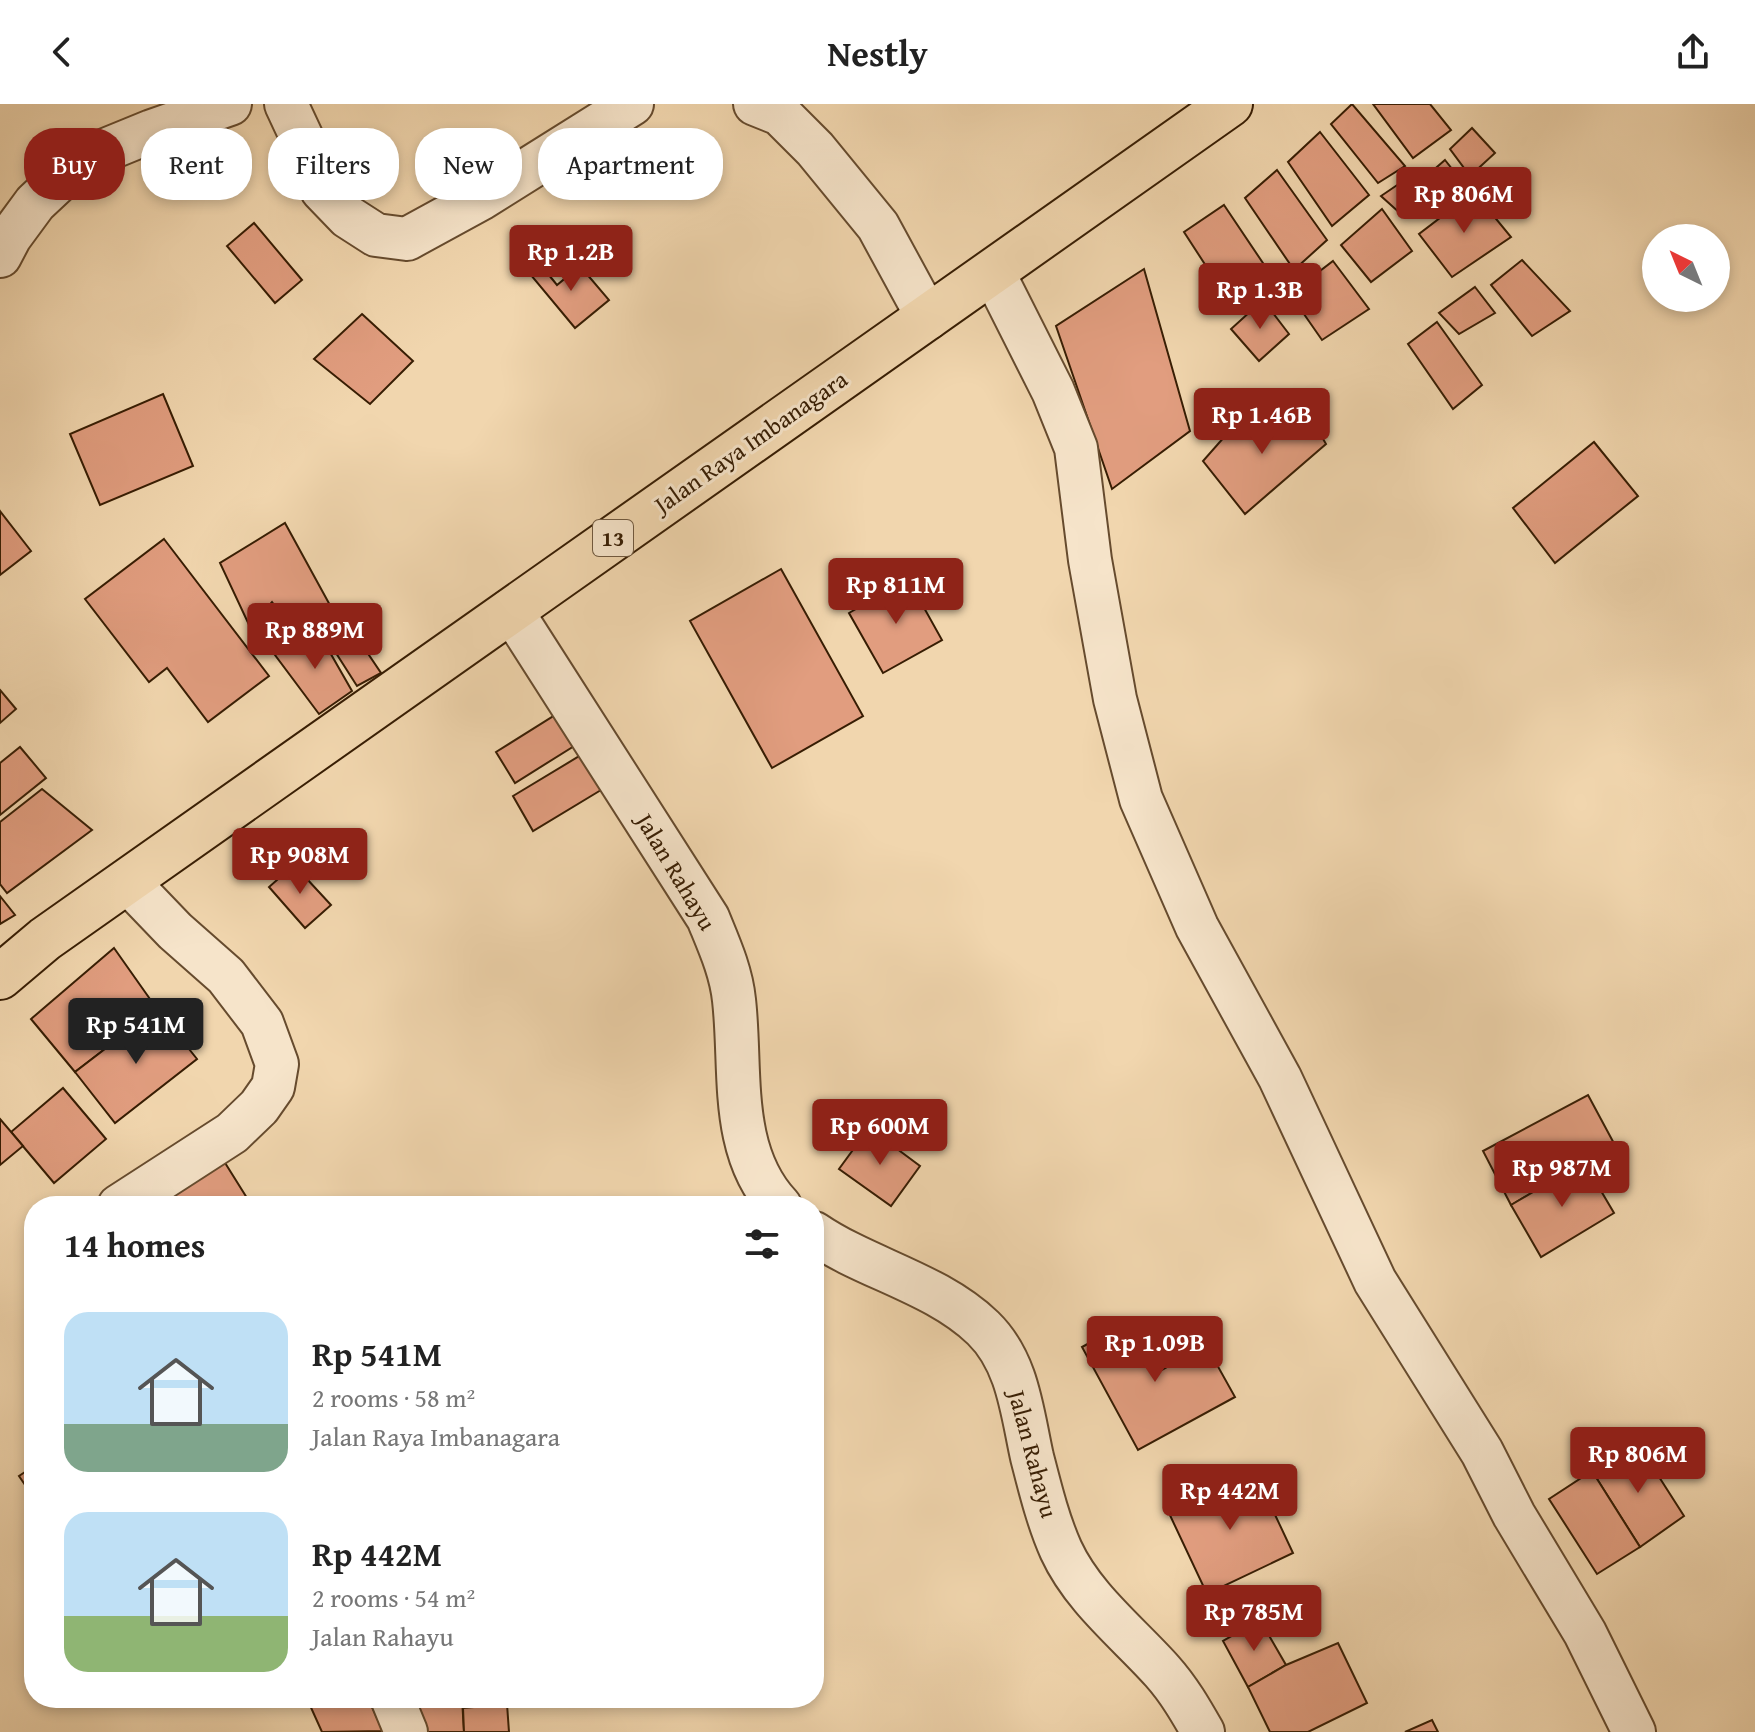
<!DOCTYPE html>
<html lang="en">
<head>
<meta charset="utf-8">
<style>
  body { margin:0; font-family:"Gentium Book Plus",serif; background:#f6f6f6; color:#222; height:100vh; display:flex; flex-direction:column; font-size:30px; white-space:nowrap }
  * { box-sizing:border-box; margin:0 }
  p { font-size:26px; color:#767676 }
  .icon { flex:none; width:44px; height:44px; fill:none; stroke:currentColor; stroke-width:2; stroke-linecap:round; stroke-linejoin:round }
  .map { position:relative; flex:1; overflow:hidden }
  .panel { position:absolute; left:24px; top:1092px; width:800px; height:512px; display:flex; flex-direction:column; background:#fff; border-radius:32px; box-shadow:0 4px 12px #0003 }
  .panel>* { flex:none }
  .top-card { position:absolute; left:24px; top:24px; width:800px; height:72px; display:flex; gap:16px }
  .needle { width:52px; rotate:317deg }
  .controls { position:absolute; left:1642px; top:120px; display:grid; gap:16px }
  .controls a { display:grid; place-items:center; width:88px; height:88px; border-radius:50%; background:#fff; box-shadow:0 4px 12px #0003; font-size:40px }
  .price { position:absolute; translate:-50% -68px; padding:0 18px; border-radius:8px; background:#8f2418; color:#fff; font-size:26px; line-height:52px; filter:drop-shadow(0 2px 4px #0008) }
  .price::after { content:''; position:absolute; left:50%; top:48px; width:24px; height:18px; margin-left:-12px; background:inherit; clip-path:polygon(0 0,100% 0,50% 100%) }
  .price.current { background:#222; color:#fff }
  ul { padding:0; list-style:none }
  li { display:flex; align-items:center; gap:24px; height:200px; padding:0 40px }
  li span { display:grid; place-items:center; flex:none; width:224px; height:160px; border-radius:24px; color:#555 }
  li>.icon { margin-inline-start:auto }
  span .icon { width:96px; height:96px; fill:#fffc; stroke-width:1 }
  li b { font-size:34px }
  h2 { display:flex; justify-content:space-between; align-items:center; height:96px; padding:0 40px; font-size:34px }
  .pill { padding:0 28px; border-radius:32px; background:#fff; box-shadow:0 4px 12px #0003; font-size:28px; line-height:72px }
  .pill.current { background:#8f2418; color:#fff }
  header { display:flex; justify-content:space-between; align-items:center; height:104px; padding:0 40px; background:#fff; font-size:36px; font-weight:600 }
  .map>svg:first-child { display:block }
  .building { fill:#e19d7f; stroke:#371d03; stroke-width:2 }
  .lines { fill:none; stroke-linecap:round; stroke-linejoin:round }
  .minor-casing { stroke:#664b2e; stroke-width:46 }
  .trunk-casing { stroke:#371d03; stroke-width:48 }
  .minor { stroke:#f6e4ca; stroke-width:42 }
  .trunk { stroke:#f1d6ae; stroke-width:44 }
  .labels { text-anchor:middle; stroke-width:6; stroke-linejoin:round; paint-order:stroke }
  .shield { fill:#f6e4ca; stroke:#70593f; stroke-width:2 }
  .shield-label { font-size:22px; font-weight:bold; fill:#371d03 }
  .street-label { font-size:24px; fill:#371d03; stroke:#f6e4ca }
</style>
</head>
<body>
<header><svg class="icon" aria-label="back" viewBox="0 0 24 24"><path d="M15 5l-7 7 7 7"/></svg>Nestly<svg class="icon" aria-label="share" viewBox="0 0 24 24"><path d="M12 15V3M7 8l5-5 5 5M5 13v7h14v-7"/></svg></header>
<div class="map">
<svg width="1755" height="1628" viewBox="0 0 1755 1628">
  <rect width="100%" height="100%" fill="#f1d6ae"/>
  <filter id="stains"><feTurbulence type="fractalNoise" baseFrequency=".0025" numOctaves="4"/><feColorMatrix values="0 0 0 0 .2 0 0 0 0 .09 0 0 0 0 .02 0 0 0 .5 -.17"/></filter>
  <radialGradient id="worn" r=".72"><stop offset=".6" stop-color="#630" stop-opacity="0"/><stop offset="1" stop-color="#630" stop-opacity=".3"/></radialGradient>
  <g class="building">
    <polygon points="1352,0 1405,62 1378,79 1331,20"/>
    <polygon points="1373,0 1430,0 1451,26 1413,54"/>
    <polygon points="1472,24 1495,49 1470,72 1450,45"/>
    <polygon points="1320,28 1369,91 1332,122 1288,58"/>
    <polygon points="1445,56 1467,84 1446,103 1423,75"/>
    <polygon points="1277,66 1327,136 1294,166 1245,94"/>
    <polygon points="1409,73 1424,90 1402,111 1381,92"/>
    <polygon points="1474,88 1511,133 1452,173 1419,130"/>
    <polygon points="1224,101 1271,171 1230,199 1184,128"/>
    <polygon points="1382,105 1412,147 1371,178 1341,141"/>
    <polygon points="254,119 302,176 275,199 227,142"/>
    <polygon points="536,155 557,181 580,162 609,196 575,224 525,164"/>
    <polygon points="1522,156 1570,207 1532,232 1491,181"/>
    <polygon points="1333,157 1369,205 1322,236 1290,190"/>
    <polygon points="1144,165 1190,327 1112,385 1056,222"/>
    <polygon points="1475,183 1495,209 1459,230 1439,209"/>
    <polygon points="1263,196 1289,230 1259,257 1231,225"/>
    <polygon points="362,210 413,257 370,300 314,255"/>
    <polygon points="1437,218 1482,281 1453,305 1408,240"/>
    <polygon points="163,290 193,362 100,401 70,330"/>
    <polygon points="1255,298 1274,327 1308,309 1326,340 1245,410 1203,357"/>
    <polygon points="1594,338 1638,392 1555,459 1513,404"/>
    <polygon points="0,407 31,447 0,471"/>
    <polygon points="285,419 337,514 295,529 272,498 250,523 220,459"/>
    <polygon points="164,435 269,572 208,618 167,564 149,578 85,495"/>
    <polygon points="781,465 863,612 772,664 690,517"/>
    <polygon points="908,475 942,536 883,569 849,509"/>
    <polygon points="344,514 381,569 357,582 322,527"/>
    <polygon points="316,524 352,587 319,610 275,551"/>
    <polygon points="0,586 16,605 0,619"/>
    <polygon points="560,608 579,639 515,679 496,648"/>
    <polygon points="20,643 46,674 0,711 0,659"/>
    <polygon points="586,648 606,683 533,727 513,692"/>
    <polygon points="42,685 92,726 7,789 0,780 0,718"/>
    <polygon points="294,761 331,801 305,824 269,783"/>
    <polygon points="0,792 15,811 0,820"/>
    <polygon points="114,844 157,905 75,968 31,915"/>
    <polygon points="157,905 197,955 115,1019 75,968"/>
    <polygon points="63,984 106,1035 54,1079 11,1028"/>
    <polygon points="1588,991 1617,1045 1584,1058 1511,1101 1483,1047"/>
    <polygon points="0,1015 23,1042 0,1061"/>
    <polygon points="869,1024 920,1062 891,1102 839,1065"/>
    <polygon points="222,1054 252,1102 147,1102"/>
    <polygon points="1584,1058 1614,1109 1541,1153 1511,1101"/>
    <polygon points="1134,1215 1162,1266 1206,1241 1235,1293 1138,1346 1082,1243"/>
    <polygon points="1638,1340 1684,1412 1640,1443 1592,1367"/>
    <polygon points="34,1362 34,1394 19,1372"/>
    <polygon points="1254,1366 1293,1449 1207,1490 1168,1407"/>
    <polygon points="1592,1367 1640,1443 1597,1470 1549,1395"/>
    <polygon points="1260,1516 1286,1561 1248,1583 1223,1537"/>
    <polygon points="1338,1539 1367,1599 1308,1628 1270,1628 1248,1583 1286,1561"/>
    <polygon points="314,1594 368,1594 383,1627 322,1628 308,1597"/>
    <polygon points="418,1594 462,1594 464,1628 420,1628"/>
    <polygon points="462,1594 506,1594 507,1600 463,1604"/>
    <polygon points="507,1600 509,1628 464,1628 463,1604"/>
    <polygon points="1432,1616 1438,1628 1405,1628"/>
  </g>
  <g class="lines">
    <g class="minor-casing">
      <g id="minor">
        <polyline points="286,0 307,45 322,86 348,113 376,131 407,135 482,94 632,0"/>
        <polyline points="755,0 780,10 815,45 878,122 928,214"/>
        <polyline points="0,152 10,133 35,99 81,56 152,27 230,0"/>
        <polyline points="993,168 1053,287 1076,344 1090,456 1115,595 1141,695 1197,823 1280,974 1375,1177 1482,1348 1514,1411 1585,1529 1634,1628"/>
        <path d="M511,506L708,814C719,841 731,867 734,896C742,965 728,1047 780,1102"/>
        <polyline points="119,1102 232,1029 259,1003 273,983 277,960 262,919 226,872 175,827 127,777"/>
        <path d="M814,1129C867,1165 936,1179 983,1224C1018,1258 1022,1308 1032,1353C1040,1384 1048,1417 1061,1446C1083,1494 1128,1529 1162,1567C1179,1586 1191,1607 1203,1628"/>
        <polyline points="392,1594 406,1628"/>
      </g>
    </g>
    <g class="trunk-casing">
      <polyline id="trunk" points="0,873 45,835 1230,0"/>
    </g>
    <use href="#minor" class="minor"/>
    <use href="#trunk" class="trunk"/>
  </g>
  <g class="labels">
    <rect class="shield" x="593" y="416" width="40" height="36" rx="6"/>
    <g class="shield-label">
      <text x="613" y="442">13</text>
    </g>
    <g class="street-label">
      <text transform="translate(751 338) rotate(-35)" y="8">Jalan Raya Imbanagara</text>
      <text transform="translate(676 768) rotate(59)" y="8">Jalan Rahayu</text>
      <text transform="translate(1033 1350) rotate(75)" y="8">Jalan Rahayu</text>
    </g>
  </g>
  <rect width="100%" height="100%" filter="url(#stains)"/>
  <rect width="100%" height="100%" fill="url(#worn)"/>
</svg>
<div class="controls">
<a><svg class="needle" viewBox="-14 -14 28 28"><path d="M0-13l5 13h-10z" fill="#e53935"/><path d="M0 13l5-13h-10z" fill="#767676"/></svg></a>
</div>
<b class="price" style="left:1464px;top:131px">Rp 806M</b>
<b class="price" style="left:571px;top:189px">Rp 1.2B</b>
<b class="price" style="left:1260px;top:227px">Rp 1.3B</b>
<b class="price" style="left:1262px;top:352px">Rp 1.46B</b>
<b class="price" style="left:896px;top:522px">Rp 811M</b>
<b class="price" style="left:315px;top:567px">Rp 889M</b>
<b class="price" style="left:300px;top:792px">Rp 908M</b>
<b class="price current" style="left:136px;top:962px">Rp 541M</b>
<b class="price" style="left:880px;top:1063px">Rp 600M</b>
<b class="price" style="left:1562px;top:1105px">Rp 987M</b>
<b class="price" style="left:1155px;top:1280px">Rp 1.09B</b>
<b class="price" style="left:1638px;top:1391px">Rp 806M</b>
<b class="price" style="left:1230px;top:1428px">Rp 442M</b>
<b class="price" style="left:1254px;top:1549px">Rp 785M</b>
<div class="top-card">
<a class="pill current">Buy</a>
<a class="pill">Rent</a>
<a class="pill">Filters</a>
<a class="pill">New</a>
<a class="pill">Apartment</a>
</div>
<section class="panel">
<h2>14 homes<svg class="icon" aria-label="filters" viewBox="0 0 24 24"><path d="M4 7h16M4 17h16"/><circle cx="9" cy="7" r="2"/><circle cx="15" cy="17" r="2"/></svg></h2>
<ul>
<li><span style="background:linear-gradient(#bfe0f5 70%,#7fa58c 0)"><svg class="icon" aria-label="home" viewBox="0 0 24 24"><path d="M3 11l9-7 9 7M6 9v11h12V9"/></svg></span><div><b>Rp 541M</b><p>2 rooms · 58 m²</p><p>Jalan Raya Imbanagara</p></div></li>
<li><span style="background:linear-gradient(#bfe0f5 65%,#8fb573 0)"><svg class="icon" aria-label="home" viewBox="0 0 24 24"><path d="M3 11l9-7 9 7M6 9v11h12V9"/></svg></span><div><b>Rp 442M</b><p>2 rooms · 54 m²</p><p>Jalan Rahayu</p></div></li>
</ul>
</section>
</div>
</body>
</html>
